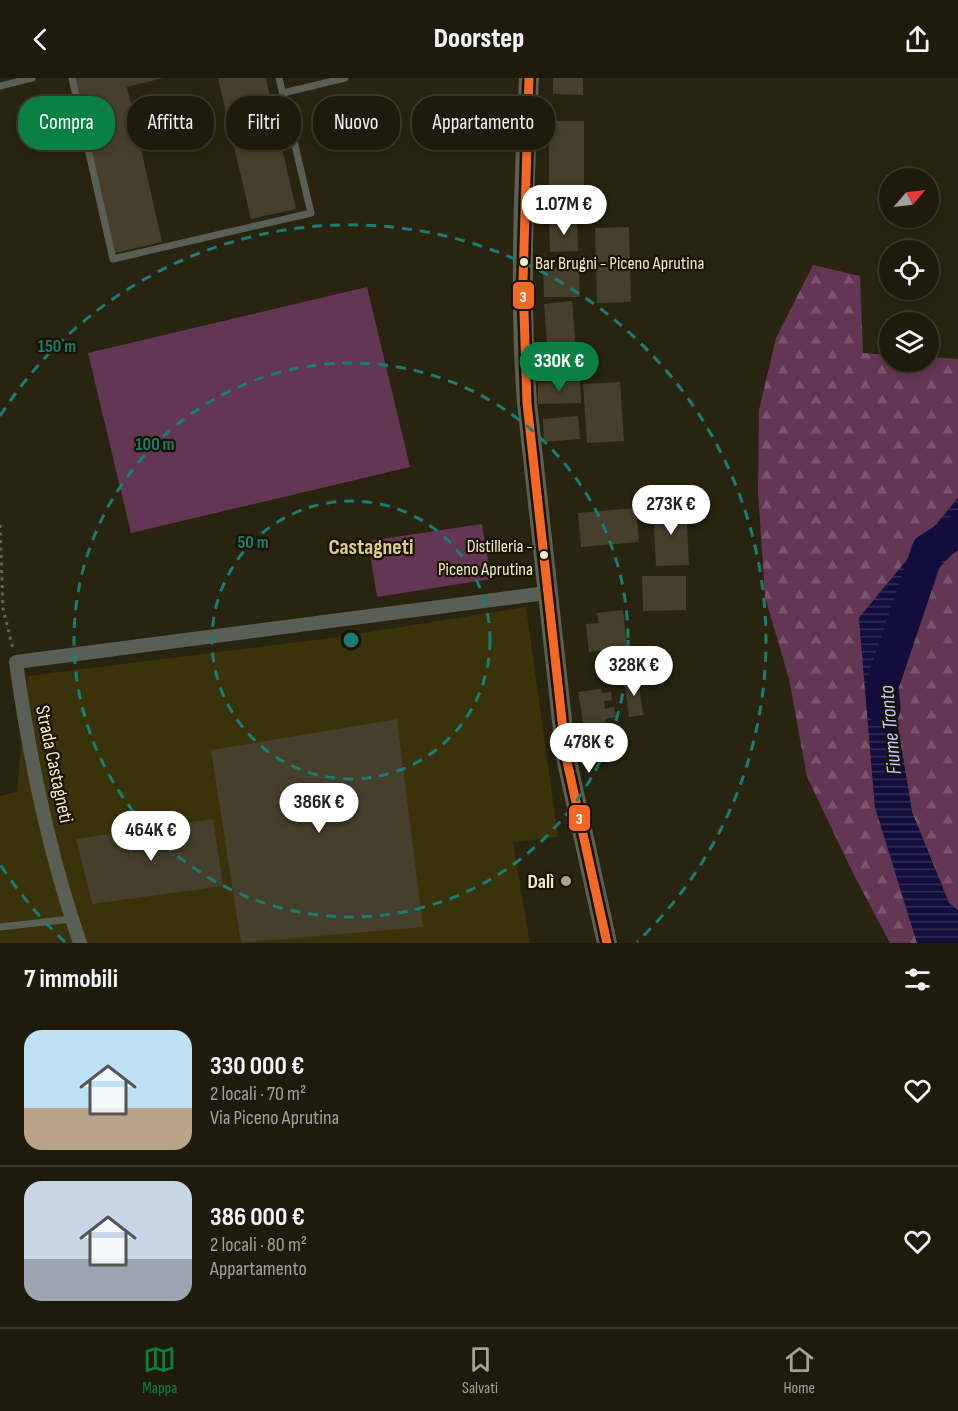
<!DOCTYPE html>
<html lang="it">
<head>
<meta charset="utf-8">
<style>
  body { margin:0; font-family:"Sofia Sans Condensed",sans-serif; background:#262415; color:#f1f3f6; height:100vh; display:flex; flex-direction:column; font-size:22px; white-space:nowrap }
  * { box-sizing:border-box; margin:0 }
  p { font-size:20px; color:#a1a19d }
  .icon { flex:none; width:33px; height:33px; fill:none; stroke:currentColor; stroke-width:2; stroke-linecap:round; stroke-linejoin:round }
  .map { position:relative; height:865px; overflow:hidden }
  .details { display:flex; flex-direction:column; background:#1e1b0c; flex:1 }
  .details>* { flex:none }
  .guide { position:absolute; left:18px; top:18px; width:600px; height:54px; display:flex; gap:12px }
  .needle { width:39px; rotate:62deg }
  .fabs { position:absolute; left:879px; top:90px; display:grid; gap:12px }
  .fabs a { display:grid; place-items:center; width:60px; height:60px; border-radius:50%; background:#1e1b0c; box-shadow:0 3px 9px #0003,0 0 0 2px #3c392d; font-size:30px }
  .price { position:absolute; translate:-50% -51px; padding:0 14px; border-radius:21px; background:#fff; color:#222; font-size:20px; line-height:39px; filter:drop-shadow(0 2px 3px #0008) }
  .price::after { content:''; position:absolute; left:50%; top:36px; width:18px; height:14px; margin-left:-9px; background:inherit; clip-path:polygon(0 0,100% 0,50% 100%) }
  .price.on { background:#0b8043; color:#fff }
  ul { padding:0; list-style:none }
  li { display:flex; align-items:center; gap:18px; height:150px; padding:0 24px }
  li+li { border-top:2px solid #3c392d }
  li span { display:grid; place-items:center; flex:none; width:168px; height:120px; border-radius:18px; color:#555 }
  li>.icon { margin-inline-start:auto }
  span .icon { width:72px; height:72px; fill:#fffc; stroke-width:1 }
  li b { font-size:26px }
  h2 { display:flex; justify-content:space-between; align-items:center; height:72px; padding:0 24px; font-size:26px }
  .tag { padding:0 21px; border-radius:24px; background:#1e1b0c; box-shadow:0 3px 9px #0003,0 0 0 2px #3c392d; font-size:21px; line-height:54px }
  .tag.on { background:#0b8043; color:#fff }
  header { display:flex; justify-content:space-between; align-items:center; height:78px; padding:0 24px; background:#1e1b0c; font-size:27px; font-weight:800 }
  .menu { display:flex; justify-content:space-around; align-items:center; height:84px; border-top:2px solid #3c392d; background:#1e1b0c; font-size:16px; color:#a1a19d }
  .menu a { display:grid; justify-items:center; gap:3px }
  .menu .on { color:#0b8043 }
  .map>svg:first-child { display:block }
  .built { fill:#3a320a }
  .forest { fill:url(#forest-firs) }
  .garden { fill:#633654 }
  .water { fill:url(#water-rules) }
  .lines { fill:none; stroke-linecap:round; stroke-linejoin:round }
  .river { stroke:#120d3c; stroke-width:33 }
  .building { fill:#463f2b }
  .path { stroke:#5f6358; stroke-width:3; stroke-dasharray:3 4.5; stroke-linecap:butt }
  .service { stroke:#595f55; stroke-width:7 }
  .minor { stroke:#595f55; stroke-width:14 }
  .secondary { stroke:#5b6054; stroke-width:20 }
  .bus-1-casing { stroke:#191300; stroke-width:14 }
  .bus-1 { stroke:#f36827; stroke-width:9 }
  .ring { fill:none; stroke:#1a7c72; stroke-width:3; stroke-dasharray:10 8 }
  .bus-dot { fill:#f1eac8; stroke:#191300; stroke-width:2 }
  .poi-dot { fill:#aba588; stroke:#191300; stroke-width:2 }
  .labels { text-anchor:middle; stroke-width:4.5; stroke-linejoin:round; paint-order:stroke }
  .bus-label { font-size:18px; fill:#f1eac8; stroke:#191300; text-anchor:start }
  .street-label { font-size:20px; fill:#f1eac8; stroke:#191300 }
  .poi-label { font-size:20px; font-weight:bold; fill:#f1eac8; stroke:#191300; text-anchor:end }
  .water-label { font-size:21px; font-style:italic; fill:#bdc6fb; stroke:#191300 }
  .quarter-label { font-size:22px; font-weight:bold; fill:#ddcf89; stroke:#191300 }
  .centre { fill:#1a7c72; stroke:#191300; stroke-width:3 }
  .ring-label { font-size:18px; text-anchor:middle; font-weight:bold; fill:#1a7c72; stroke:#191300; stroke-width:4.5; stroke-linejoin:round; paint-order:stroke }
  .line-badge { stroke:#191300; stroke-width:2 }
  .badge-label { font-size:16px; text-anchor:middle; font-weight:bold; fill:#fff }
</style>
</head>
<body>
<header><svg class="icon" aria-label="back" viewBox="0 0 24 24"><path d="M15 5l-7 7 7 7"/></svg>Doorstep<svg class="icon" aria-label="share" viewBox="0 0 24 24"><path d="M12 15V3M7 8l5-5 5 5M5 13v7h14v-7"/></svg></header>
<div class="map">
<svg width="958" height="865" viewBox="0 0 958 865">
  <defs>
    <pattern id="forest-firs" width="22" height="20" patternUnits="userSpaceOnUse" patternTransform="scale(1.5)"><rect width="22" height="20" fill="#633654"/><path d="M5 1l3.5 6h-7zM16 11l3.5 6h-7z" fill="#7a536b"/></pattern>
    <pattern id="water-rules" width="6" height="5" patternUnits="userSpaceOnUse" patternTransform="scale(1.5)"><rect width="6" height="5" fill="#120d3c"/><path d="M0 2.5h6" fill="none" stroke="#353057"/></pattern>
  </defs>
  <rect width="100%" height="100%" fill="#282410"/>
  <polygon class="built" points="526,529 558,759 513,764 530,865 0,865 0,718 17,714 28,598 338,559"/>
  <g class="forest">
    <polygon points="813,187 860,198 863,275 889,277 890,284 928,284 929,279 958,281 958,420 859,540 875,729 917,865 890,865 854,797 807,699 789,601 765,519 758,413 759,332 776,260"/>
    <polygon points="958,470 958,832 949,825 912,734 888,589 912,518"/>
  </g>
  <g class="garden">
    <polygon points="367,209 410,389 131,455 88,275"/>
    <polygon points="482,446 491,501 377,519 368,463"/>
  </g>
  <polygon class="water" points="958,420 958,470 912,518 888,589 912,734 949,825 958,832 958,865 917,865 875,729 859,540"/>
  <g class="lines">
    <polyline class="river" points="884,631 882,608 928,472 958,453"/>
  </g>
  <g class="building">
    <polygon points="75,0 163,0 127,9 162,164 115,175"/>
    <polygon points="218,0 266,0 296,131 251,141"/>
    <polygon points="553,0 583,0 583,17 553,16"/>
    <rect x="549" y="43" width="35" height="88"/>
    <polygon points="577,141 578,173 550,174 549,142"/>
    <polygon points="629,149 631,224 597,225 595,150"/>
    <polygon points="579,189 580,219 544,219 543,190"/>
    <polygon points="572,223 576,274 548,276 544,226"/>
    <polygon points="580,303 581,325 538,326 538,305"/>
    <polygon points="620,304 624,363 587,365 583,306"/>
    <polygon points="578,338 580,361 544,364 543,341"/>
    <polygon points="686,428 689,487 656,488 653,429"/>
    <polygon points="636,430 639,464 581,469 578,435"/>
    <polygon points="642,498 686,498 686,532 643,533"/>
    <polygon points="623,532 627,570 589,574 586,546 599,545 597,535"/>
    <polygon points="638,599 643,637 629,639 624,601"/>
    <polygon points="601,611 602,615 611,614 612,622 604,623 605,631 614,629 616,639 605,641 606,645 584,648 578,614"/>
    <polygon points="397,641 423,849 241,865 211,672"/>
    <polygon points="213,741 223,808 92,826 76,761"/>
  </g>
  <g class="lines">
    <polyline class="path" points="0,447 3,530 13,571"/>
    <g class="service">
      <polyline points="72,0 113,181 311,135 279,0"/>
      <polyline points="0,8 32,0"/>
      <polyline points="283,15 345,0"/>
      <polyline points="0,849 72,841"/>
    </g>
    <path class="minor" d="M80,865C49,775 29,678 16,584L546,515"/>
    <path class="secondary" d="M529,0C524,109 519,217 527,325L566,679L607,865"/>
    <g class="bus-1-casing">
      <polyline id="bus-1" points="529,0 523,203 527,325 566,679 607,865"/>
    </g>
    <use href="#bus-1" class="bus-1"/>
  </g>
  <g class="ring">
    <circle cx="351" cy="562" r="139"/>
    <circle cx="351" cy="562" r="277"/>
    <path d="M65 864A416 416 0 0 1 0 786M0 338A416 416 0 1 1 637 864"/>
  </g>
  <g class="bus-dot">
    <circle cx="524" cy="184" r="5"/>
    <circle cx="544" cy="477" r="5"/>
  </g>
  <circle class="poi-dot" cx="566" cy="803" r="6"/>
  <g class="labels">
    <g class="bus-label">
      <text x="535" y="191">Bar Brugni - Piceno Aprutina</text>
      <text x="533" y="474" text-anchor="end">Distilleria -<tspan x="533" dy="23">Piceno Aprutina</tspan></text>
    </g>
    <g class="street-label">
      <text transform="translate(55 686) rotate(78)" y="7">Strada Castagneti</text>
    </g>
    <g class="poi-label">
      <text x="554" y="810">Dalì</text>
    </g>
    <g class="water-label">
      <text transform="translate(890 652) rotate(-95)" y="7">Fiume Tronto</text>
    </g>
    <g class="quarter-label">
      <text x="371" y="476">Castagneti</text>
    </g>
  </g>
  <circle cx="351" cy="562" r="9" class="centre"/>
  <g class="ring-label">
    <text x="57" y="274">150 m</text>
    <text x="155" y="372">100 m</text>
    <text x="253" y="470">50 m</text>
  </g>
  <g class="line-badge">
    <rect x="512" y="203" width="23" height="29" rx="6" fill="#f36827"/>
    <rect x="568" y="726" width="23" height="28" rx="6" fill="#f36827"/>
  </g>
  <g class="badge-label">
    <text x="523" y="224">3</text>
    <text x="579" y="746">3</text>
  </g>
</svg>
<div class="fabs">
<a><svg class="needle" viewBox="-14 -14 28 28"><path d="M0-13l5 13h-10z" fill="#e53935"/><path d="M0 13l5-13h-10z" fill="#a1a19d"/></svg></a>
<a><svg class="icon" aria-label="locate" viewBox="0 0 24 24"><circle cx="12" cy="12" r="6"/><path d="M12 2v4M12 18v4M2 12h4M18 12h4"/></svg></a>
<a><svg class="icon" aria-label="layers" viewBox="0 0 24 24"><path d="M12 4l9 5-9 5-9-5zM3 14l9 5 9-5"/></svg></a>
</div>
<b class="price" style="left:564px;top:158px">1.07M €</b>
<b class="price on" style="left:559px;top:315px">330K €</b>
<b class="price" style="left:671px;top:458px">273K €</b>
<b class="price" style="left:634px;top:619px">328K €</b>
<b class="price" style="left:589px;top:696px">478K €</b>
<b class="price" style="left:319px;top:756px">386K €</b>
<b class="price" style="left:151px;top:784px">464K €</b>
<div class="guide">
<a class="tag on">Compra</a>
<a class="tag">Affitta</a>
<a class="tag">Filtri</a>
<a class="tag">Nuovo</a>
<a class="tag">Appartamento</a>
</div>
</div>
<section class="details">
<h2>7 immobili<svg class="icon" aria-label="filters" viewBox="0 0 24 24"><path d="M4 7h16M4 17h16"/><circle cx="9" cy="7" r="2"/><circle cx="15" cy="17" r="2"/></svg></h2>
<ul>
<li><span style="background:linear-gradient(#bfe0f5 65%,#b9a48a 0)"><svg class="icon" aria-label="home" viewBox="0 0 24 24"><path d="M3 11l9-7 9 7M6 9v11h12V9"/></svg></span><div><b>330 000 €</b><p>2 locali · 70 m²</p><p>Via Piceno Aprutina</p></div><svg class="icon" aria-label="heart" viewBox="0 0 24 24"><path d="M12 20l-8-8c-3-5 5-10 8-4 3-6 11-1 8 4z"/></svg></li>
<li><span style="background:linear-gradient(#c9d6e8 65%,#9aa5b1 0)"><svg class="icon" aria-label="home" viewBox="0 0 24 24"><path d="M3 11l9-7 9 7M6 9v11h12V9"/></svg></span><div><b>386 000 €</b><p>2 locali · 80 m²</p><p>Appartamento</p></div><svg class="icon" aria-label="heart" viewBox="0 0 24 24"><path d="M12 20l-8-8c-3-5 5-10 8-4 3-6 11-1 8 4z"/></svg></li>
</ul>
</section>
<nav class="menu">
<a class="on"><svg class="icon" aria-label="map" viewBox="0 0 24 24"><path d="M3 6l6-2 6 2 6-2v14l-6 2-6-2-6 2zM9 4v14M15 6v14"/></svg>Mappa</a>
<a><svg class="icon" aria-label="saved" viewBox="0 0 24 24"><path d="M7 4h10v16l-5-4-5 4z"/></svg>Salvati</a>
<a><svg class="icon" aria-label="home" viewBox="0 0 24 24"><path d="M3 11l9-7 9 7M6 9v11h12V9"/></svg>Home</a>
</nav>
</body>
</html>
